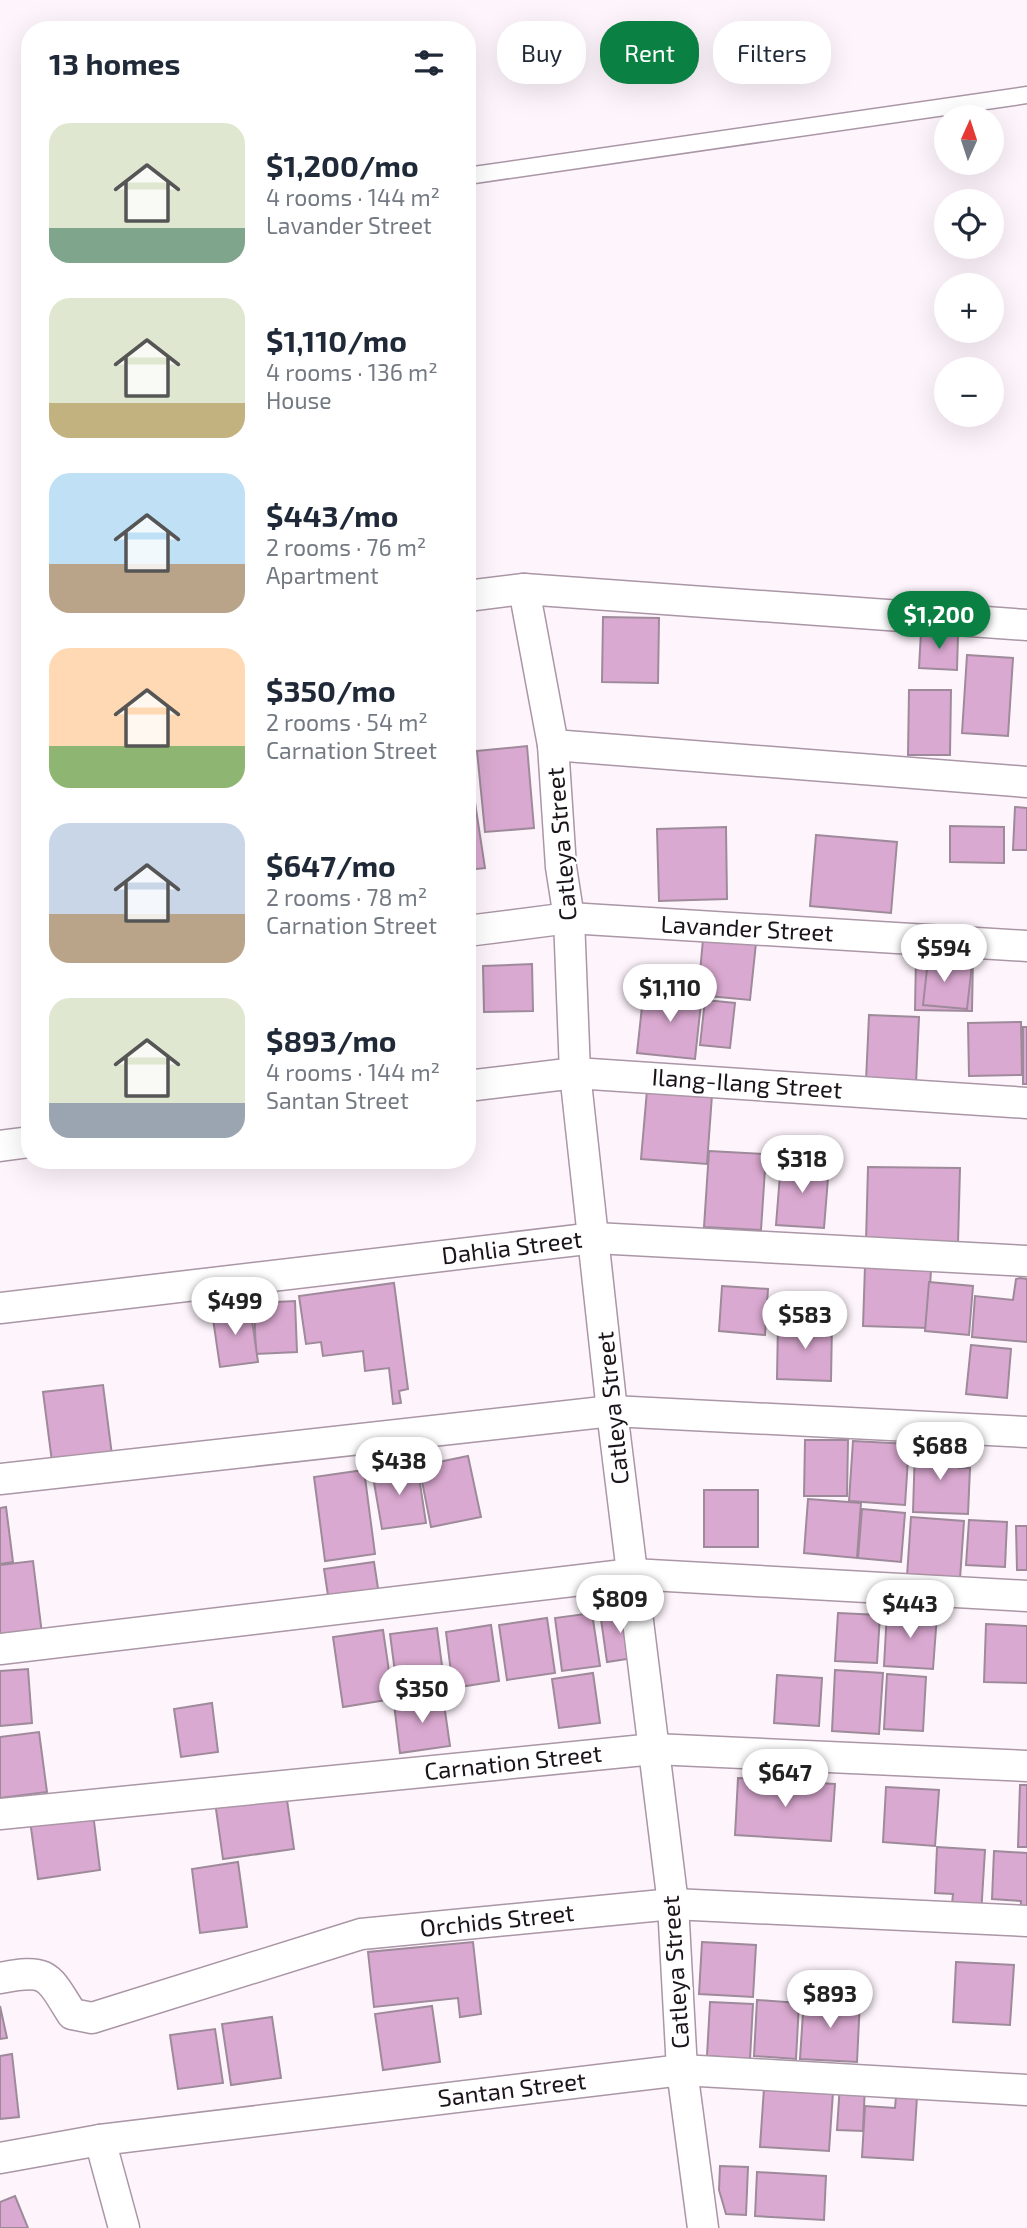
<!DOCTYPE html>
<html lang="en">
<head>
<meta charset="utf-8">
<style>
  body { margin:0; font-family:"Exo 2",sans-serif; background:#f6f6f7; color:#1f2937; height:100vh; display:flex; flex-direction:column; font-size:26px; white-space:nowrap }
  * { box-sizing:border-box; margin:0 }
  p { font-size:23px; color:#747a83 }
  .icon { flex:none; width:38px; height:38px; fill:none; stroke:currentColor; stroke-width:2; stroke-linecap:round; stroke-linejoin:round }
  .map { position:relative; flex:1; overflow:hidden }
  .sheet { position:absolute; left:21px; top:21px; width:455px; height:1148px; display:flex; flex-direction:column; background:#fff; border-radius:28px; box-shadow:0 7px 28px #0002 }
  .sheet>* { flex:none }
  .banner { position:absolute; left:497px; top:21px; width:424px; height:63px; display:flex; gap:14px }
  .needle { width:46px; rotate:3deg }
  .tools { position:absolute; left:934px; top:105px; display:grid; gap:14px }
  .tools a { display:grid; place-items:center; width:70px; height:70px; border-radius:50%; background:#fff; box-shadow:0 7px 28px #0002; font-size:35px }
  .price { position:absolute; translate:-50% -60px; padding:0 16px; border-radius:24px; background:#fff; color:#222; font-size:23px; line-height:46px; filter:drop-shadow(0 2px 4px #0008) }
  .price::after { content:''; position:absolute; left:50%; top:42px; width:21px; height:16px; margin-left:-10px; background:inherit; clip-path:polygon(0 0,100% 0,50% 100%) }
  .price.current { background:#0b8043; color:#fff }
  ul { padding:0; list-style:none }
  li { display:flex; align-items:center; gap:21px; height:175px; padding:0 28px }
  li span { display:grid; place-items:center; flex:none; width:196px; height:140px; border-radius:21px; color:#555 }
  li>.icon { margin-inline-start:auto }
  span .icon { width:84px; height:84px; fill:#fffc; stroke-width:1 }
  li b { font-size:30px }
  h2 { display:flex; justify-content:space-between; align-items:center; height:84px; padding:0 28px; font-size:30px }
  .chip { padding:0 24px; border-radius:28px; background:#fff; box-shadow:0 7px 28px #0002; font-size:24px; line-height:63px }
  .chip.current { background:#0b8043; color:#fff }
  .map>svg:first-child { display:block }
  .building { fill:#daa9d1; stroke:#9e8a9a; stroke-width:2 }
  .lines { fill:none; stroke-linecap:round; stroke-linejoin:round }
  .lane-casing { stroke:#aa96a6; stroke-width:19 }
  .street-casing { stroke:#aa96a6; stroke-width:33 }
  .lane { stroke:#fff; stroke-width:16 }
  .street { stroke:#fff; stroke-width:30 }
  .labels { text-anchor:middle; stroke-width:5; stroke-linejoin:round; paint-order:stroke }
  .street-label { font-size:24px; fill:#1b141a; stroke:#fff }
</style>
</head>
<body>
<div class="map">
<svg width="1027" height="2228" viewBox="0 0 1027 2228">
  <rect width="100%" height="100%" fill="#fef5fc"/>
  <g class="building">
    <polygon points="603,617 659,618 658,683 602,682"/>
    <polygon points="921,632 958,635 957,670 919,668"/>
    <polygon points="967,655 1013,658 1008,736 962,733"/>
    <polygon points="909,690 951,690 950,755 908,755"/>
    <polygon points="527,746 534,828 485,832 477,751"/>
    <polygon points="472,783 485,868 467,870 467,784"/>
    <polygon points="1015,807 1027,808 1027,850 1013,850"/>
    <polygon points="950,826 1004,827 1004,863 950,862"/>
    <polygon points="726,827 727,899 659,901 657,829"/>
    <polygon points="816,835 897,842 891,913 810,906"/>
    <polygon points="703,939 756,943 750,1000 698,995"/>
    <polygon points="916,956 973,957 972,1011 915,1010"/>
    <polygon points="928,960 972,964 967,1009 923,1005"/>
    <polygon points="532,964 533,1011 484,1012 483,966"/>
    <polygon points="644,988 702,994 695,1059 637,1053"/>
    <polygon points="705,1000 735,1003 730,1048 700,1045"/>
    <polygon points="869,1015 919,1017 916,1083 866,1081"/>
    <polygon points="1021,1022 1022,1075 969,1076 968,1023"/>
    <rect x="1023" y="1027" width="4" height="57"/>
    <polygon points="647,1090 712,1095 707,1164 641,1159"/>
    <polygon points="709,1151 766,1154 761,1230 704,1227"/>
    <polygon points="781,1162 829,1166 824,1228 776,1225"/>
    <polygon points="868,1167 960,1168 958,1244 866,1242"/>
    <polygon points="865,1266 931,1269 928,1328 863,1326"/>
    <polygon points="1020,1278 1027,1279 1027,1342 972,1337 975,1296 1013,1300 1016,1279"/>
    <polygon points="929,1282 973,1286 969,1335 925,1331"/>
    <polygon points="394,1283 408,1389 399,1391 401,1403 393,1404 389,1368 365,1371 363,1351 323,1356 321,1342 306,1344 299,1296"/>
    <polygon points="722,1286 768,1289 765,1335 719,1331"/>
    <polygon points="295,1301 297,1352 256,1354 254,1303"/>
    <polygon points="250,1306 258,1362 220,1367 212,1312"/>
    <polygon points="778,1322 832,1323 831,1381 777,1379"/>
    <polygon points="971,1345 1011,1349 1007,1398 966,1394"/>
    <polygon points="103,1385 112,1455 52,1462 43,1392"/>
    <polygon points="805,1440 848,1440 847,1496 804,1496"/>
    <polygon points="853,1441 909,1444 905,1505 849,1501"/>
    <polygon points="915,1448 960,1450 959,1468 970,1468 968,1514 913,1512"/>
    <polygon points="468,1456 481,1517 431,1527 419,1466"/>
    <polygon points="417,1464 426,1523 382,1529 372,1471"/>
    <polygon points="364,1470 375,1554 325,1561 314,1477"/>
    <rect x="704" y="1490" width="54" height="57"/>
    <polygon points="808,1499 861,1503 857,1558 804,1553"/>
    <polygon points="6,1507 13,1562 0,1564 0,1508"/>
    <polygon points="862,1509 905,1513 901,1562 858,1558"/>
    <polygon points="911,1517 964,1521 960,1579 907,1576"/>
    <polygon points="969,1520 1007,1522 1005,1567 966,1565"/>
    <polygon points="1016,1526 1027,1526 1027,1570 1017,1570"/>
    <polygon points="33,1561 42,1634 0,1639 0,1565"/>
    <polygon points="374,1562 379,1595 329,1602 324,1569"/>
    <polygon points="633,1607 640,1657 607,1662 600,1612"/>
    <polygon points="887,1611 937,1615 933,1669 884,1666"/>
    <polygon points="592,1613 600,1666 562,1671 555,1618"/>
    <polygon points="838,1613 880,1615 877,1663 835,1661"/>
    <polygon points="547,1618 555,1673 507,1680 499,1625"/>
    <polygon points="986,1624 1027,1626 1027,1683 984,1682"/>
    <polygon points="491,1625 499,1681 453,1688 446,1632"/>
    <polygon points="437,1628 445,1688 398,1695 390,1634"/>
    <polygon points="383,1630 393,1699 343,1707 333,1637"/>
    <polygon points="28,1669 32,1723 0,1726 0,1671"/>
    <polygon points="835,1670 883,1673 879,1734 832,1731"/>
    <polygon points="593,1673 600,1723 559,1728 552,1679"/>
    <polygon points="887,1674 926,1677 923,1731 884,1729"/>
    <polygon points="777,1675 822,1678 819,1726 774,1723"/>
    <polygon points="443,1697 450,1746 400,1753 394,1704"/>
    <polygon points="212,1703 218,1752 181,1757 174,1709"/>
    <polygon points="39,1732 47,1792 0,1798 0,1737"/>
    <polygon points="738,1778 835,1784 831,1841 735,1835"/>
    <polygon points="1020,1785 1027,1785 1027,1847 1018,1847"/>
    <polygon points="886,1787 939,1790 935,1846 883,1842"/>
    <polygon points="286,1793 294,1849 223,1859 215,1802"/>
    <polygon points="92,1805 100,1870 38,1879 29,1813"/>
    <polygon points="937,1847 985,1850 981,1915 951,1914 953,1894 935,1893"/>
    <polygon points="994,1851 1027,1853 1027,1918 1020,1917 1021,1901 992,1899"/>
    <polygon points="238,1862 247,1927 200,1933 192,1869"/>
    <polygon points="473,1942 481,2014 460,2017 458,1998 374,2007 368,1952"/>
    <polygon points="702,1942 756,1945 753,1997 699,1994"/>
    <polygon points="956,1962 1014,1965 1010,2025 953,2022"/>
    <polygon points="804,1997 860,2000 857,2062 800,2059"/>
    <polygon points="757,2000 799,2003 796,2059 754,2056"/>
    <polygon points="710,2002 753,2004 750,2059 707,2056"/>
    <polygon points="0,2006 7,2038 0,2039"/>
    <polygon points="432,2006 440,2062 383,2070 375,2014"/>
    <polygon points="272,2017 281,2078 231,2085 222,2024"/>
    <polygon points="215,2029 223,2083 178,2089 170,2035"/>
    <polygon points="12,2054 19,2117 0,2119 0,2056"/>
    <polygon points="840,2084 865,2085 863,2131 837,2130"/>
    <polygon points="764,2088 833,2092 829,2151 760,2147"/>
    <polygon points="896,2096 917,2097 913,2160 862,2157 865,2106 895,2108"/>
    <polygon points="720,2166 748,2167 746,2215 726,2214 719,2190"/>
    <polygon points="757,2172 826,2176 824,2220 755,2216"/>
    <polygon points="15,2196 28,2228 0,2228 0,2202"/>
  </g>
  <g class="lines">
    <g class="lane-casing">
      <polyline id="lane" points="467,176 1027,95"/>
    </g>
    <g class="street-casing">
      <g id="street">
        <polyline points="524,589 553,745 561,867 569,918 575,1073 612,1411 673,1904 682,2070 703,2228"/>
        <polyline points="467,596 524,589 1027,625"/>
        <polyline points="553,745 1027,782"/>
        <polyline points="467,931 569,918 1027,946"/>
        <polyline points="467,1086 575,1073 1027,1103"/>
        <polyline points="0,1146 30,1142"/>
        <polyline points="0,1308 595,1238 1027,1261"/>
        <polyline points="0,1479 612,1411 1027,1432"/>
        <polyline points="0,1649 632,1574 1027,1596"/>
        <polyline points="0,1814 654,1749 1027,1766"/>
        <path d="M0,1978C48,1969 47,1974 72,2014L92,2018L361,1934L673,1904L1027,1921"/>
        <polyline points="100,2140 124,2228"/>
        <polyline points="0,2158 100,2140 682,2070 1027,2090"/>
      </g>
    </g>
    <use href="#lane" class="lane"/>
    <use href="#street" class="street"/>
  </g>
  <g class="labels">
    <g class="street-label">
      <text transform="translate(562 844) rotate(-95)" y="8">Catleya Street</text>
      <text transform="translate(747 929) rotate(3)" y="8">Lavander Street</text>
      <text transform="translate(747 1084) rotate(4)" y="8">Ilang-Ilang Street</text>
      <text transform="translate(512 1248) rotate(-7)" y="8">Dahlia Street</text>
      <text transform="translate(613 1408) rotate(-96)" y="8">Catleya Street</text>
      <text transform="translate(513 1763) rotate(-6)" y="8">Carnation Street</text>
      <text transform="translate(497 1921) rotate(-6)" y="8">Orchids Street</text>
      <text transform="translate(676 1972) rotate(-94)" y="8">Catleya Street</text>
      <text transform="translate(512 2090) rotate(-7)" y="8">Santan Street</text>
    </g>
  </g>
</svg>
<div class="tools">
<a><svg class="needle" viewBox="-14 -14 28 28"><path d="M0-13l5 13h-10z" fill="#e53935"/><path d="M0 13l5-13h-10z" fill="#747a83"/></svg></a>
<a><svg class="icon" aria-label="locate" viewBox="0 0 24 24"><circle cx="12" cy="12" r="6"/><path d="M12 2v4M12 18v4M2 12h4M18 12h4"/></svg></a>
<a>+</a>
<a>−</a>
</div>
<b class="price current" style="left:939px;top:651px">$1,200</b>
<b class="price" style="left:944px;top:984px">$594</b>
<b class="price" style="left:670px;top:1024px">$1,110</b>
<b class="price" style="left:802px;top:1195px">$318</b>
<b class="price" style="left:235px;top:1337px">$499</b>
<b class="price" style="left:805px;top:1351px">$583</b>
<b class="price" style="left:940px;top:1482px">$688</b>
<b class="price" style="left:399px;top:1497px">$438</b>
<b class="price" style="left:620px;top:1635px">$809</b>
<b class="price" style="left:910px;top:1640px">$443</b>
<b class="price" style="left:422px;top:1725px">$350</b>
<b class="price" style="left:785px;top:1809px">$647</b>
<b class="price" style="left:830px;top:2030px">$893</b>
<div class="banner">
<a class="chip">Buy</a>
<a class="chip current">Rent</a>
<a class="chip">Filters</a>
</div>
<section class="sheet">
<h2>13 homes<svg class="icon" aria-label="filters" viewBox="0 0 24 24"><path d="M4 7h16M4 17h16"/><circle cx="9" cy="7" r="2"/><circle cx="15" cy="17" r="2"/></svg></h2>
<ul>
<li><span style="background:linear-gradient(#dfe7d0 75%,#7fa58c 0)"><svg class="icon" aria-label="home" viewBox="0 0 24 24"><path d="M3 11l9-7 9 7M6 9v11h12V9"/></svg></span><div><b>$1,200/mo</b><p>4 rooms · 144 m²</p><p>Lavander Street</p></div></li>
<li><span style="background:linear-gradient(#dfe7d0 75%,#c2b280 0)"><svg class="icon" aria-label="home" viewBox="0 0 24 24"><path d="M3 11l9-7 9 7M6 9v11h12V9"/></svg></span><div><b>$1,110/mo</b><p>4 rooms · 136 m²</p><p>House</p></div></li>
<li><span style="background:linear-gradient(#bfe0f5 65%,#b9a48a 0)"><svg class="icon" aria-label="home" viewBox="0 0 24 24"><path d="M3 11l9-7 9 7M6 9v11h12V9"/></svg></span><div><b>$443/mo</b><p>2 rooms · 76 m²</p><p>Apartment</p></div></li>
<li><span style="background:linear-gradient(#ffd9b3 70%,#8fb573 0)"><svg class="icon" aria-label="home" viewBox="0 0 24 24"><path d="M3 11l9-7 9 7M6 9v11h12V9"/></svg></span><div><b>$350/mo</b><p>2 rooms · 54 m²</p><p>Carnation Street</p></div></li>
<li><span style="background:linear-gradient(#c9d6e8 65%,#b9a48a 0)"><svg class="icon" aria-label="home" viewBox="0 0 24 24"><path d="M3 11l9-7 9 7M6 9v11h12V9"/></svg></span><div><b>$647/mo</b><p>2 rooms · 78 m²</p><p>Carnation Street</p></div></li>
<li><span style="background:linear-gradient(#dfe7d0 75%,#9aa5b1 0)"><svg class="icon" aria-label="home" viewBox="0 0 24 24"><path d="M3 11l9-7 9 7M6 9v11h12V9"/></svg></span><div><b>$893/mo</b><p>4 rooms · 144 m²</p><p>Santan Street</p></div></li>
</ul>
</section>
</div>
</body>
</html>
